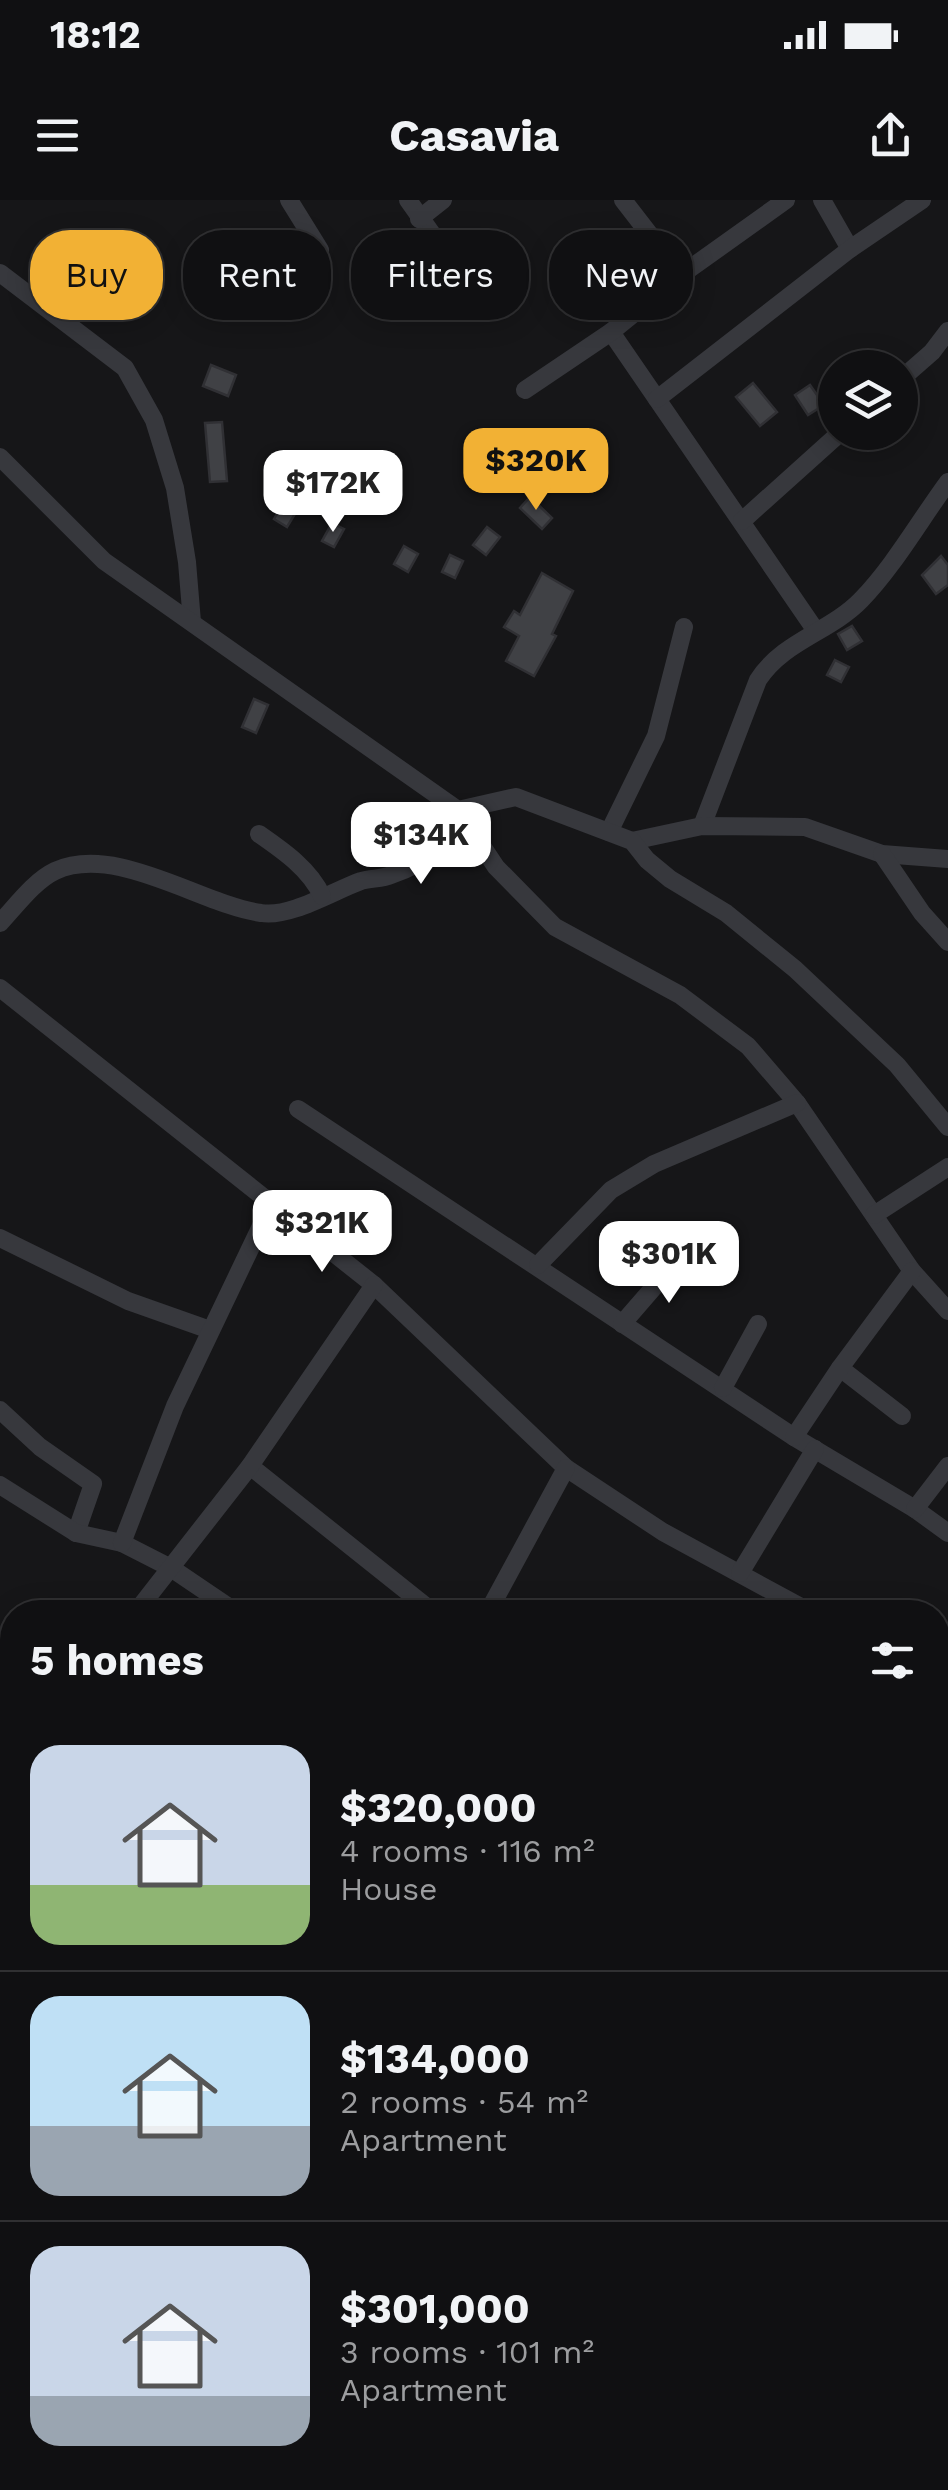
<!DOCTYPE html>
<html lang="en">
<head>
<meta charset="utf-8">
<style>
  body { margin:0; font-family:"Work Sans",sans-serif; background:#19191b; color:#f1f3f6; height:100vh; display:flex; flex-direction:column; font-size:38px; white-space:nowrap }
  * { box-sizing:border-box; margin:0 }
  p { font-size:32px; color:#9c9d9f }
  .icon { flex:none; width:55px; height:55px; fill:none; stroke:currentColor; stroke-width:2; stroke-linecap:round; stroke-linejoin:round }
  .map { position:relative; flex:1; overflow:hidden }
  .panel { position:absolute; left:0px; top:1400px; width:950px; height:890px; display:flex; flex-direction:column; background:#101012; border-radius:40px 40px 0 0; box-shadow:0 5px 25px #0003,0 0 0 2px #303032 }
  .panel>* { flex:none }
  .guide { position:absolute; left:30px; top:30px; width:890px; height:90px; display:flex; gap:20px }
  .fabs { position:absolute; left:818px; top:150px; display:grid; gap:20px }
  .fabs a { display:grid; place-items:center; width:100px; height:100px; border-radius:50%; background:#101012; box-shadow:0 5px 25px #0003,0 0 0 2px #303032; font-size:50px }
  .price { position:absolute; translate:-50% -85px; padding:0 22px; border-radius:20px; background:#fff; color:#222; font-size:32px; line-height:65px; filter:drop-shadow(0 2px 5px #0008) }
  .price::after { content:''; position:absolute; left:50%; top:60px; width:30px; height:22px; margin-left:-15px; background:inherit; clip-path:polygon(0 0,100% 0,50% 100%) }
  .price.current { background:#f2b134; color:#111 }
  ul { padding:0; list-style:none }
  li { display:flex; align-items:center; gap:30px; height:250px; padding:0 30px }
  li+li { border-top:2px solid #303032 }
  li span { display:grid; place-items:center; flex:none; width:280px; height:200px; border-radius:30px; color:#555 }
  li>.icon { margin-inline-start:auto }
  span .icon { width:120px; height:120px; fill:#fffc; stroke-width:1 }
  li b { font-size:42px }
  h2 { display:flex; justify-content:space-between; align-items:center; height:120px; padding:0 30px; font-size:42px }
  .tag { padding:0 35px; border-radius:40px; background:#101012; box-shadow:0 5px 25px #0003,0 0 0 2px #303032; font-size:35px; line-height:90px }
  .tag.current { background:#f2b134; color:#111 }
  .status { display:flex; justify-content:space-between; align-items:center; height:70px; padding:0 50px; background:#101012; direction:ltr }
  .status svg { height:28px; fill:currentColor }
  header { display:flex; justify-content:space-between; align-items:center; height:130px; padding:0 30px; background:#101012; font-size:45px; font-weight:700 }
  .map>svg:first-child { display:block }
  .building { fill:#404145; stroke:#303034; stroke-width:2.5 }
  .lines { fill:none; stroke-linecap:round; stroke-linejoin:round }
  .minor { stroke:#37383d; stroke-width:18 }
</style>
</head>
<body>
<div class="status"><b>18:12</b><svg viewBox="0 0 49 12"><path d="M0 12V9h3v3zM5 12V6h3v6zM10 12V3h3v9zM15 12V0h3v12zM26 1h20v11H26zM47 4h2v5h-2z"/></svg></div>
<header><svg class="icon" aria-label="menu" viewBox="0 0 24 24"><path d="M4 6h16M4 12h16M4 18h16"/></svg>Casavia<svg class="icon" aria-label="share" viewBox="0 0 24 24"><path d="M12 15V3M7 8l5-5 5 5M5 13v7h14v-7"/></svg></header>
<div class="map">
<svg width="948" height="2290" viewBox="0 0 948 2290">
  <rect width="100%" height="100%" fill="#161618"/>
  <g class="building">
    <polygon points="211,165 236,175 228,196 203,186"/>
    <polygon points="753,183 777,212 760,226 736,197"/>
    <polygon points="810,185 824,205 808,215 795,195"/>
    <polygon points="222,222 227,281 210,282 205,223"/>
    <polygon points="290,291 304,299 287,327 274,319"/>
    <polygon points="530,297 552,318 542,329 520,308"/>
    <polygon points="332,323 344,329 334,347 322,341"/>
    <polygon points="487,327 500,337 486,355 473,345"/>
    <polygon points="404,346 418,354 408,372 394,364"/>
    <polygon points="450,355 463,361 455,378 442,372"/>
    <polygon points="941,356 948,365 948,385 936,394 922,375"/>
    <polygon points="542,373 573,391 552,434 556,436 534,476 506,461 519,436 504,427 514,411 520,415"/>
    <polygon points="852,426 862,441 847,450 838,434"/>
    <polygon points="835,460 849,467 841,482 827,475"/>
    <polygon points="254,499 268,505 256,533 242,527"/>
  </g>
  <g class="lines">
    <g class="minor">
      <polyline points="289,0 320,50"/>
      <polyline points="408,0 476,96"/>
      <polyline points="623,0 681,75"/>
      <polyline points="822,0 850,49"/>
      <polyline points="419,19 443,0"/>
      <polyline points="0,73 125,168 154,220 175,288 187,362 192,422"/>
      <polyline points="611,132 816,431"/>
      <polyline points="900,180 932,152 948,131"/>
      <polyline points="525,190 611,132 681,75 786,0"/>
      <polyline points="657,199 850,49 922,0"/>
      <path d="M0,257L104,361L458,610C454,621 452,637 444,645C430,658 409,669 391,675C382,679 371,678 361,681C333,691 290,718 261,713C202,705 116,643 55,671C34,681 16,706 0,723"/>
      <polyline points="742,321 841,232"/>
      <path d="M702,626L758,480C783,441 830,432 861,400C894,366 920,320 948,282"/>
      <polyline points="609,632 656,536 684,427"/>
      <path d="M259,634C282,650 310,669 322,696"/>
      <polyline points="632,641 702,626 805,627 882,654 948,659"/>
      <polyline points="882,654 922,713 948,742"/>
      <polyline points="0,788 374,1085 566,1268 663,1332 810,1412"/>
      <polyline points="298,909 794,1237 915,1309 948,1333"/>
      <polyline points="948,927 897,865 795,769 726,713 670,679 647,660 632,641 516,597 458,610 496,667 555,727 680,795 748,846 797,903 912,1071 948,1111"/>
      <polyline points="874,1015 948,967"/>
      <polyline points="0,1038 128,1101 210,1130"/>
      <polyline points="538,1065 611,990 654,964 797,903"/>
      <polyline points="622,1124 680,1057"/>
      <polyline points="840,1168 902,1216"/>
      <polyline points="723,1188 758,1124"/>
      <polyline points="0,1210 40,1247 93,1284 76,1333"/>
      <polyline points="794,1237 840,1168 912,1071"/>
      <polyline points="250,1266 433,1412"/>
      <polyline points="0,1285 76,1333 122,1343 171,1368 236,1412"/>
      <polyline points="915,1309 948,1266"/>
      <polyline points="122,1343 175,1206 271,1005"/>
      <polyline points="740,1373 815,1249"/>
      <polyline points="136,1412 250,1266 374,1085"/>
      <polyline points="488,1412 566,1268"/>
      <polyline points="0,1506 12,1515"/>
      <polyline points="938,1531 948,1544"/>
      <polyline points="0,1638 12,1624"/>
      <polyline points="938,1759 948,1773"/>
      <polyline points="0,1886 12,1902"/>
      <polyline points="938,1957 948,1970"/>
      <polyline points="0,1987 12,1978"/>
      <polyline points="0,2059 12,2063"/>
      <polyline points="938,2154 948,2157"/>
      <polyline points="0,2246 12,2249"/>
      <polyline points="902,2278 911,2290"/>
      <polyline points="76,2290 80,2278"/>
      <polyline points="596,2290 598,2278"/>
    </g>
  </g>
</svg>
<div class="fabs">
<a><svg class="icon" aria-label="layers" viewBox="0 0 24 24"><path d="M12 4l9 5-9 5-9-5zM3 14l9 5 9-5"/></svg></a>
</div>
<b class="price current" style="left:536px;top:313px">$320K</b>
<b class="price" style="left:333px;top:335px">$172K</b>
<b class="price" style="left:421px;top:687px">$134K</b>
<b class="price" style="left:322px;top:1075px">$321K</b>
<b class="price" style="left:669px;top:1106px">$301K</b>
<div class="guide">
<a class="tag current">Buy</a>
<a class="tag">Rent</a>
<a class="tag">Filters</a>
<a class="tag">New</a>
</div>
<section class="panel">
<h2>5 homes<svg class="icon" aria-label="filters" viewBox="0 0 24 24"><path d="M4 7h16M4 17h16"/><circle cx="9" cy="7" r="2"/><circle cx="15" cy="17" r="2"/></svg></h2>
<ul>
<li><span style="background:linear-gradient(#c9d6e8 70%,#8fb573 0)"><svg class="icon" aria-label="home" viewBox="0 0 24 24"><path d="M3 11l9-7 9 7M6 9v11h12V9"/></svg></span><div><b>$320,000</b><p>4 rooms · 116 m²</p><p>House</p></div></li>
<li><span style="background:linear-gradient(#bfe0f5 65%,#9aa5b1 0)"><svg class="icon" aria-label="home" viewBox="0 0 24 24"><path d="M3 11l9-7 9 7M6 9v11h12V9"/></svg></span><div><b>$134,000</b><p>2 rooms · 54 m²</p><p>Apartment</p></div></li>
<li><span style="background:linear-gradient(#c9d6e8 75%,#9aa5b1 0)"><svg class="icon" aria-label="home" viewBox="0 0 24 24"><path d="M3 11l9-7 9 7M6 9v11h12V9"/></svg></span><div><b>$301,000</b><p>3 rooms · 101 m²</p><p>Apartment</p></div></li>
</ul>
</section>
</div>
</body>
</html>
